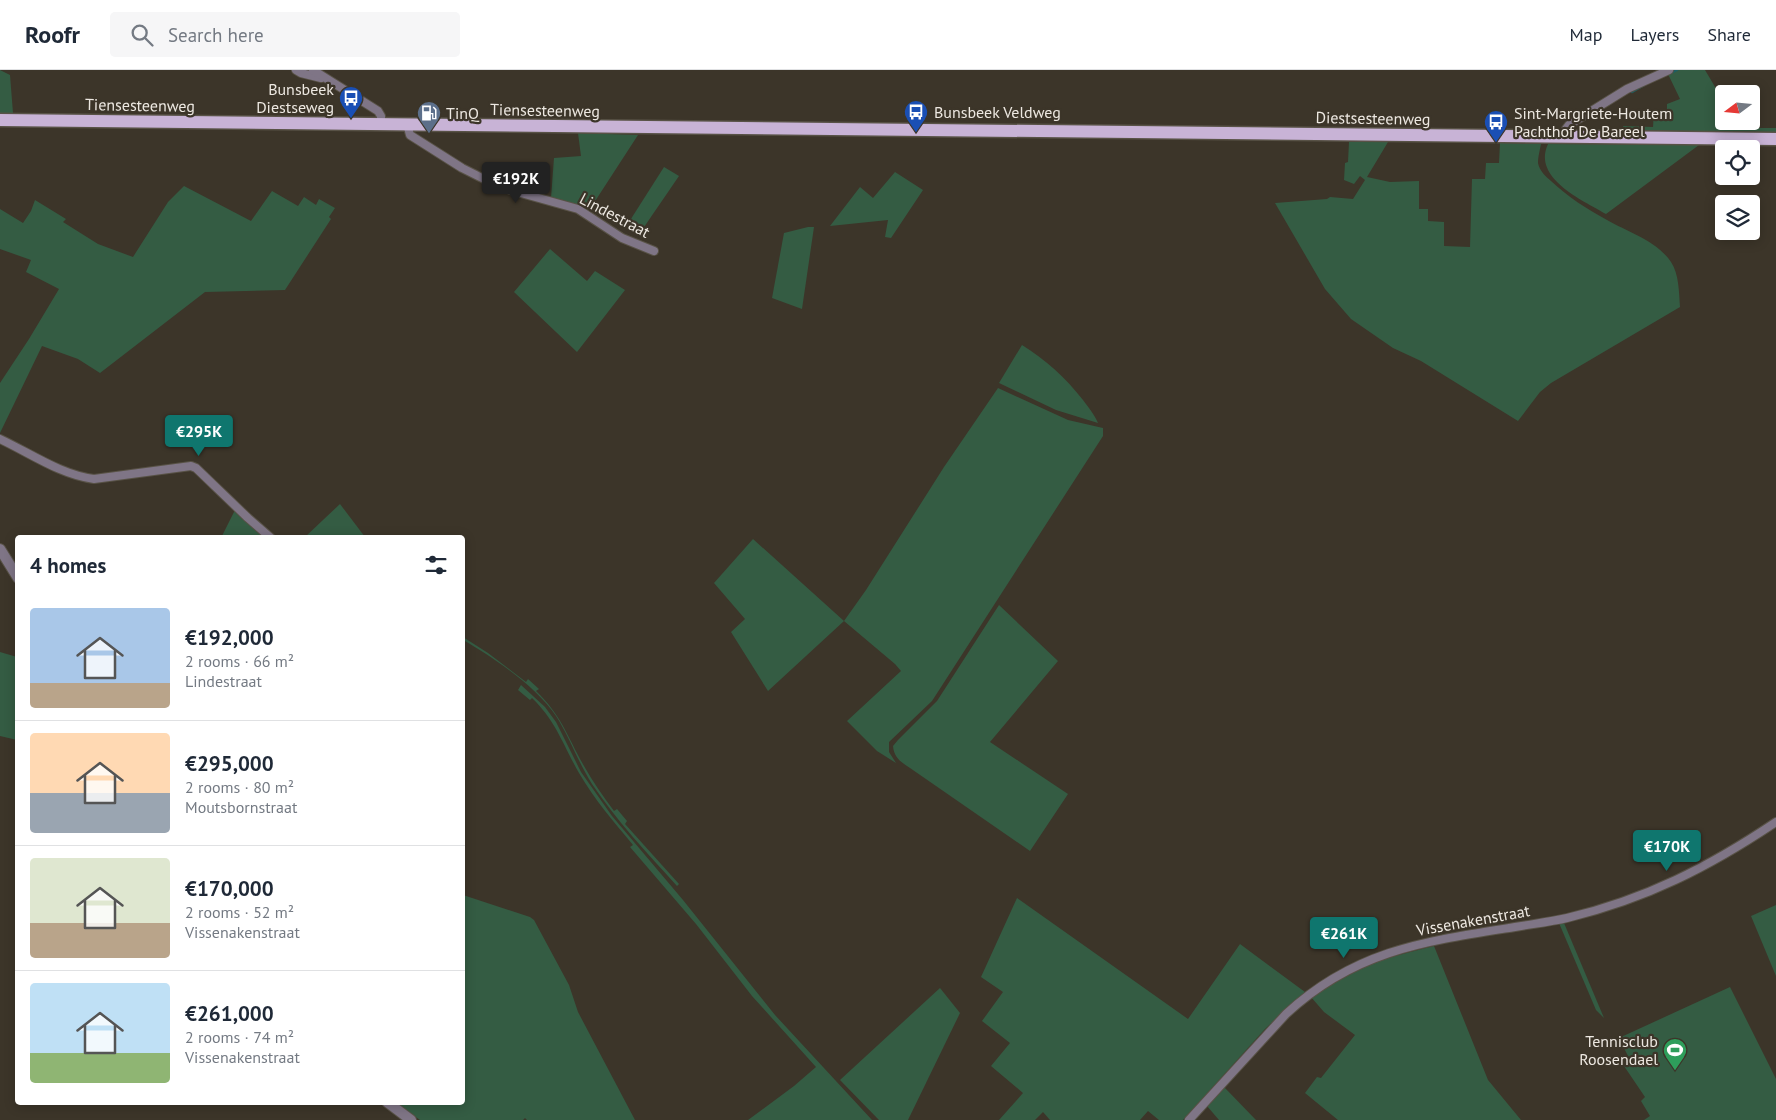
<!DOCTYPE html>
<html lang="en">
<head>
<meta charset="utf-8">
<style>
  body { margin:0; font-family:"PT Sans",sans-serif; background:#f6f6f7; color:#1f2937; height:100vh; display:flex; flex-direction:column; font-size:19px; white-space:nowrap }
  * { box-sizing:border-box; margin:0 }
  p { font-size:16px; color:#747a83 }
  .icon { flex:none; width:28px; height:28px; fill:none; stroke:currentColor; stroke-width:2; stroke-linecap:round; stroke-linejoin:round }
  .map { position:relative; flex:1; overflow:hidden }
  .drawer { position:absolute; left:15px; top:465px; width:450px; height:570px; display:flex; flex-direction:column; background:#fff; border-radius:5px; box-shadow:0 2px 12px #0003 }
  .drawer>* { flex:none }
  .needle { width:32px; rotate:254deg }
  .fabs { position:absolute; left:1715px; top:15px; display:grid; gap:10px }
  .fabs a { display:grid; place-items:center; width:45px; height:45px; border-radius:5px; background:#fff; box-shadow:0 2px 12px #0003; font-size:25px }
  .price { position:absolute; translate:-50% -42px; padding:0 11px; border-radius:5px; background:#0f766e; color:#fff; font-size:16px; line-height:32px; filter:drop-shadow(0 1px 2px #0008) }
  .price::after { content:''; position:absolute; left:50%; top:30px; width:15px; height:11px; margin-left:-8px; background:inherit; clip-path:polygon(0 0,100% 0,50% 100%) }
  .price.selected { background:#222; color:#fff }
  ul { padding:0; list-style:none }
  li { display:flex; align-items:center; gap:15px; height:125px; padding:0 15px }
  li+li { border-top:1px solid #e0e1e3 }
  li span { display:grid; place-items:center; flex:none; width:140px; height:100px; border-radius:5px; color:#555 }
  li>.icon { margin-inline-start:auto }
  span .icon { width:60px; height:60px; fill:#fffc; stroke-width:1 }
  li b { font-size:21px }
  h2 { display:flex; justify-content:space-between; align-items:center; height:60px; padding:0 15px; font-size:21px }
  header { display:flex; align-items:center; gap:30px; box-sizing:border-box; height:70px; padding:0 25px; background:#fff; border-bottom:1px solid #e0e1e3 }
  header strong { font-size:24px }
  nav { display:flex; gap:28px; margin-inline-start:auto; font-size:18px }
  .search { width:350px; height:45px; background:#f6f6f7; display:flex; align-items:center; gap:12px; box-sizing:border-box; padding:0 18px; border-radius:5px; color:#747a83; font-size:19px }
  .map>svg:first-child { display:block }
  .green { fill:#345c43 }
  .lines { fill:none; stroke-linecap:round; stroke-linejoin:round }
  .stream { stroke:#1f5e62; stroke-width:2.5 }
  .minor-casing { stroke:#585246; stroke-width:10 }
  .tertiary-casing { stroke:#585246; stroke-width:12 }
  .primary-casing { stroke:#585246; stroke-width:15 }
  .minor { stroke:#7f7586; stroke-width:8 }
  .tertiary { stroke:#7f7586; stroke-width:10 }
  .primary { stroke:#c8b3d6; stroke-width:12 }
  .labels { text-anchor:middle; stroke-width:4.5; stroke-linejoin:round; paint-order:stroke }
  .poi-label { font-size:16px; fill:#ede8e1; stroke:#3c3529; text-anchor:start }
  .street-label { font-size:16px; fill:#ede8e1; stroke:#3c3529 }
</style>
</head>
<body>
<header>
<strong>Roofr</strong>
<div class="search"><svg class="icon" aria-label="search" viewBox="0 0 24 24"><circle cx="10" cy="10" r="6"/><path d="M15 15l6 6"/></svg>Search here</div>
<nav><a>Map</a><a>Layers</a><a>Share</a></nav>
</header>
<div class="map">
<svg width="1776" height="1050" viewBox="0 0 1776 1050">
  <rect width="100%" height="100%" fill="#3c3529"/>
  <g class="green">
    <polygon points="0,0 10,5 13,43 0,44"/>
    <polygon points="1677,0 1705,0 1724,32 1724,51 1737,51 1744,58 1776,58 1776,62 1623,60 1623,56 1653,57 1654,41 1667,40 1667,34 1680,29 1668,4"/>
    <polygon points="578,63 638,65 588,142 566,131 551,128 554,88 581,86"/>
    <path d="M1349,72H1388L1367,107L1390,112L1419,111V139H1428V151L1444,152V176L1470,177L1472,109H1485L1486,93H1499L1500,73L1541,74C1540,79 1538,87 1538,93C1539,100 1546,107 1551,111C1568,127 1587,139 1607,150C1628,162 1657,171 1671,192C1679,204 1679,222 1680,237L1551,313L1540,322L1518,351L1421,291L1393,278L1351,249L1325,219L1275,133L1327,129L1330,127L1353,129L1365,110L1360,106L1354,114L1344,110L1345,93L1348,92Z"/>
    <path d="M1548,74L1699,75L1606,144C1582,130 1532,108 1548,74Z"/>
    <polygon points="664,97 679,106 642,160 629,152"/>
    <polygon points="895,102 923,120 891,168 885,167 888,150 830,156 860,117 873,128"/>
    <polygon points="184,116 251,151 272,121 298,136 304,127 316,135 319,129 335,138 329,147 331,149 285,220 205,222 100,303 78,289 42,276 0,363 0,313 29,269 59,219 26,202 31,190 0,179 0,139 23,153 31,141 35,130 66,149 63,152 98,174 133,187 168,132"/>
    <polygon points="808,157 814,157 802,239 772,228 784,163"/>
    <polygon points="550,179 587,211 595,201 625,220 577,282 514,222"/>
    <path d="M1022,275C1046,290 1065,307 1083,330C1089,338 1094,344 1098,353L1056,340L999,313Z"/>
    <polygon points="998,318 1068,350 1103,358 1103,366 932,631 889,672 889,682 896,693 877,681 847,651 901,601 895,594 844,551 768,621 731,562 745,549 714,513 753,469 844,551 866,520 944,397"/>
    <polygon points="340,434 365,467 305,467"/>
    <polygon points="235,440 266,468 221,468"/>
    <path d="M999,535L1058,591L990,672L1068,724L1030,781L910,698C901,692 894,688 893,676L898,670L937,631Z"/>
    <path d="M463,567L488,583L526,612L528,609L539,619L536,621C562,646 567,666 584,696C593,712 603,726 614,741L617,739L627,751L625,754L679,814L677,816C647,783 616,750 592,714C578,692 570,668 556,646C537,617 493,587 463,570Z"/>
    <polygon points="0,582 17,587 17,670 0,666"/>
    <path d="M521,615L545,637L556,652L581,702L612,746L683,830L775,945L872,1050H748L794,1016L816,997L752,926L696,854L630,777L633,775C614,752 594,729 579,703C563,675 556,651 532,628L530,630L518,620Z"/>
    <polygon points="463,825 530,847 534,850 569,915 578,942 635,1050 527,1050 525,1048 523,1050 420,1050 396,1033 462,1032"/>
    <polygon points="1017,828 1188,949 1240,874 1305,922 1265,959 1183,1050 1159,1050 1148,1041 1140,1050 1050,1050 1043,1042 1035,1050 999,1050 1023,1023 991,996 1010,973 982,951 1003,922 981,907"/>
    <polygon points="1776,835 1776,906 1751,846"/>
    <polygon points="1559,853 1564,853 1604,948 1596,940"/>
    <path d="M1434,876L1488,1010L1521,1050H1338L1305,1023L1317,1007L1321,1008L1355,965L1324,942L1311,927C1335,913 1358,898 1385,889C1401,884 1418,880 1434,876Z"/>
    <polygon points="1730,917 1776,1009 1776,1050 1644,1050 1650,1046 1641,1031 1645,1027 1624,996 1631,992 1619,968"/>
    <polygon points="940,918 960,943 908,1050 879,1050 840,1010"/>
    <polygon points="1224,1017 1256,1050 1219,1050 1207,1036"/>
  </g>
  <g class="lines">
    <g class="stream">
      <polyline points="1669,4 1677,0"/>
      <polyline points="1632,22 1646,14"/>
    </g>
    <g class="minor-casing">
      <g id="minor">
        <polyline points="296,0 301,3 321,8"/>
        <polyline points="313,0 378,41 381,46 381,54"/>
        <polyline points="407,54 410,65 462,98 484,109 510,120 578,139 622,168 654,181"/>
        <polyline points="1565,66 1566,59 1569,55 1627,19 1669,0"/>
        <path d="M0,369C30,383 61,405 94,409L191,396L196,398L248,448L271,468"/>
        <path d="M1189,1050L1286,944C1355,880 1426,871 1515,857C1532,854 1550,852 1567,848C1646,829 1709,797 1776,752"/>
      </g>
    </g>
    <g class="tertiary-casing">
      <g id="tertiary">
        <polyline points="0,479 18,508"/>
        <polyline points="387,1032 411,1050"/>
      </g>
    </g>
    <g class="primary-casing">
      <polyline id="primary" points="0,50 1776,69"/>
    </g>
    <use href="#minor" class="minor"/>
    <use href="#tertiary" class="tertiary"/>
    <use href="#primary" class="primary"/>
  </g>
  <defs>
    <g id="bus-pin" transform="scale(1.25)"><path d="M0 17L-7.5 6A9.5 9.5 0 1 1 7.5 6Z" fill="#1a4fb4" stroke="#3c3529"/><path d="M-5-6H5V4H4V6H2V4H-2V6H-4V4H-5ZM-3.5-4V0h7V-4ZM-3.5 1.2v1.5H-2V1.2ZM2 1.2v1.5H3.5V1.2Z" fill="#fff"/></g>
    <g id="fuel-pin" transform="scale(1.25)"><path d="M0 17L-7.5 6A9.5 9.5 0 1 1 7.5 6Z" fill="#5c6f8a" stroke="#3c3529"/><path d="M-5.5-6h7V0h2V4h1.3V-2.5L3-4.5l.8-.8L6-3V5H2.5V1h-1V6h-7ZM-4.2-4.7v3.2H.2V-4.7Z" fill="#fff"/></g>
    <g id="stadium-pin" transform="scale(1.25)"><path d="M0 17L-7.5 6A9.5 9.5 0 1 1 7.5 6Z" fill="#2e9e5b" stroke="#3c3529"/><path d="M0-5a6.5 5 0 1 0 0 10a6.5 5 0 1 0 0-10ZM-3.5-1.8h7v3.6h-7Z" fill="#fff"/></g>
  </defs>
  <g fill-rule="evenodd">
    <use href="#bus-pin" x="351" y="28"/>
    <use href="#bus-pin" x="916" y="42"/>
    <use href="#fuel-pin" x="429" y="43"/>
    <use href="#bus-pin" x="1496" y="52"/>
    <use href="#stadium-pin" x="1675" y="980"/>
  </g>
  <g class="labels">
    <g class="poi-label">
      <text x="334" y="25" text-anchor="end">Bunsbeek<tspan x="334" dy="18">Diestseweg</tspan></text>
      <text x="934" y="48">Bunsbeek Veldweg</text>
      <text x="446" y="49">TinQ</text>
      <text x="1514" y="49">Sint-Margriete-Houtem<tspan x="1514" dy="18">Pachthof De Bareel</tspan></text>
      <text x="1658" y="977" text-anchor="end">Tennisclub<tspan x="1658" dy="18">Roosendael</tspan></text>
    </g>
    <g class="street-label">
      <text transform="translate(140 35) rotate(1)" y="6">Tiensesteenweg</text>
      <text transform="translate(545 40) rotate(1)" y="6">Tiensesteenweg</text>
      <text transform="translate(1373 48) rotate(1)" y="6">Diestsesteenweg</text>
      <text transform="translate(615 145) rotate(28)" y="6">Lindestraat</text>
      <text transform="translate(1473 850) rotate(-10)" y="6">Vissenakenstraat</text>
    </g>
  </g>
</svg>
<div class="fabs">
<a><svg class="needle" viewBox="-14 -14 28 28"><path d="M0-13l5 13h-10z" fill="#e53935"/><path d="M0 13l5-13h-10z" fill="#747a83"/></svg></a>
<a><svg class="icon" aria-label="locate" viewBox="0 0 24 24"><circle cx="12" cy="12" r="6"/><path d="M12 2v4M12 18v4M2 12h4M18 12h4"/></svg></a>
<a><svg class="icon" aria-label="layers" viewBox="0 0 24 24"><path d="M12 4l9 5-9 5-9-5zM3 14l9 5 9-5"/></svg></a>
</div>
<b class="price selected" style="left:516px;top:134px">€192K</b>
<b class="price" style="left:199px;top:387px">€295K</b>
<b class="price" style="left:1667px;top:802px">€170K</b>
<b class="price" style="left:1344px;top:889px">€261K</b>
<section class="drawer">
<h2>4 homes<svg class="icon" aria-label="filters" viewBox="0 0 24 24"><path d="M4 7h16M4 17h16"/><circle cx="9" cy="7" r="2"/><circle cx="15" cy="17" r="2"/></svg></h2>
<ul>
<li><span style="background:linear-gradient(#a9c7e8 75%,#b9a48a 0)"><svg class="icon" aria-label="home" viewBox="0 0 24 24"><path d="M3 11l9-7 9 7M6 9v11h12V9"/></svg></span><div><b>€192,000</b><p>2 rooms · 66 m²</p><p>Lindestraat</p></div></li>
<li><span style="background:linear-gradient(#ffd9b3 60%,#9aa5b1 0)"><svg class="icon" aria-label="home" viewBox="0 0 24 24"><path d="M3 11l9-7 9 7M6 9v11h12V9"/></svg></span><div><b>€295,000</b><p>2 rooms · 80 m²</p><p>Moutsbornstraat</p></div></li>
<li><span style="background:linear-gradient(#dfe7d0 65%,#b9a48a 0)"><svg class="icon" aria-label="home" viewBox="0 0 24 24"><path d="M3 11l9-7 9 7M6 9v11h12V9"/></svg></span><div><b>€170,000</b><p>2 rooms · 52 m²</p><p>Vissenakenstraat</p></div></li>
<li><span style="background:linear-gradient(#bfe0f5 70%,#8fb573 0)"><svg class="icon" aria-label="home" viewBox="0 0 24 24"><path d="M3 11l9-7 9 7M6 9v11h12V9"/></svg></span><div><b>€261,000</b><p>2 rooms · 74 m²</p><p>Vissenakenstraat</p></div></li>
</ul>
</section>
</div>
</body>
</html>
